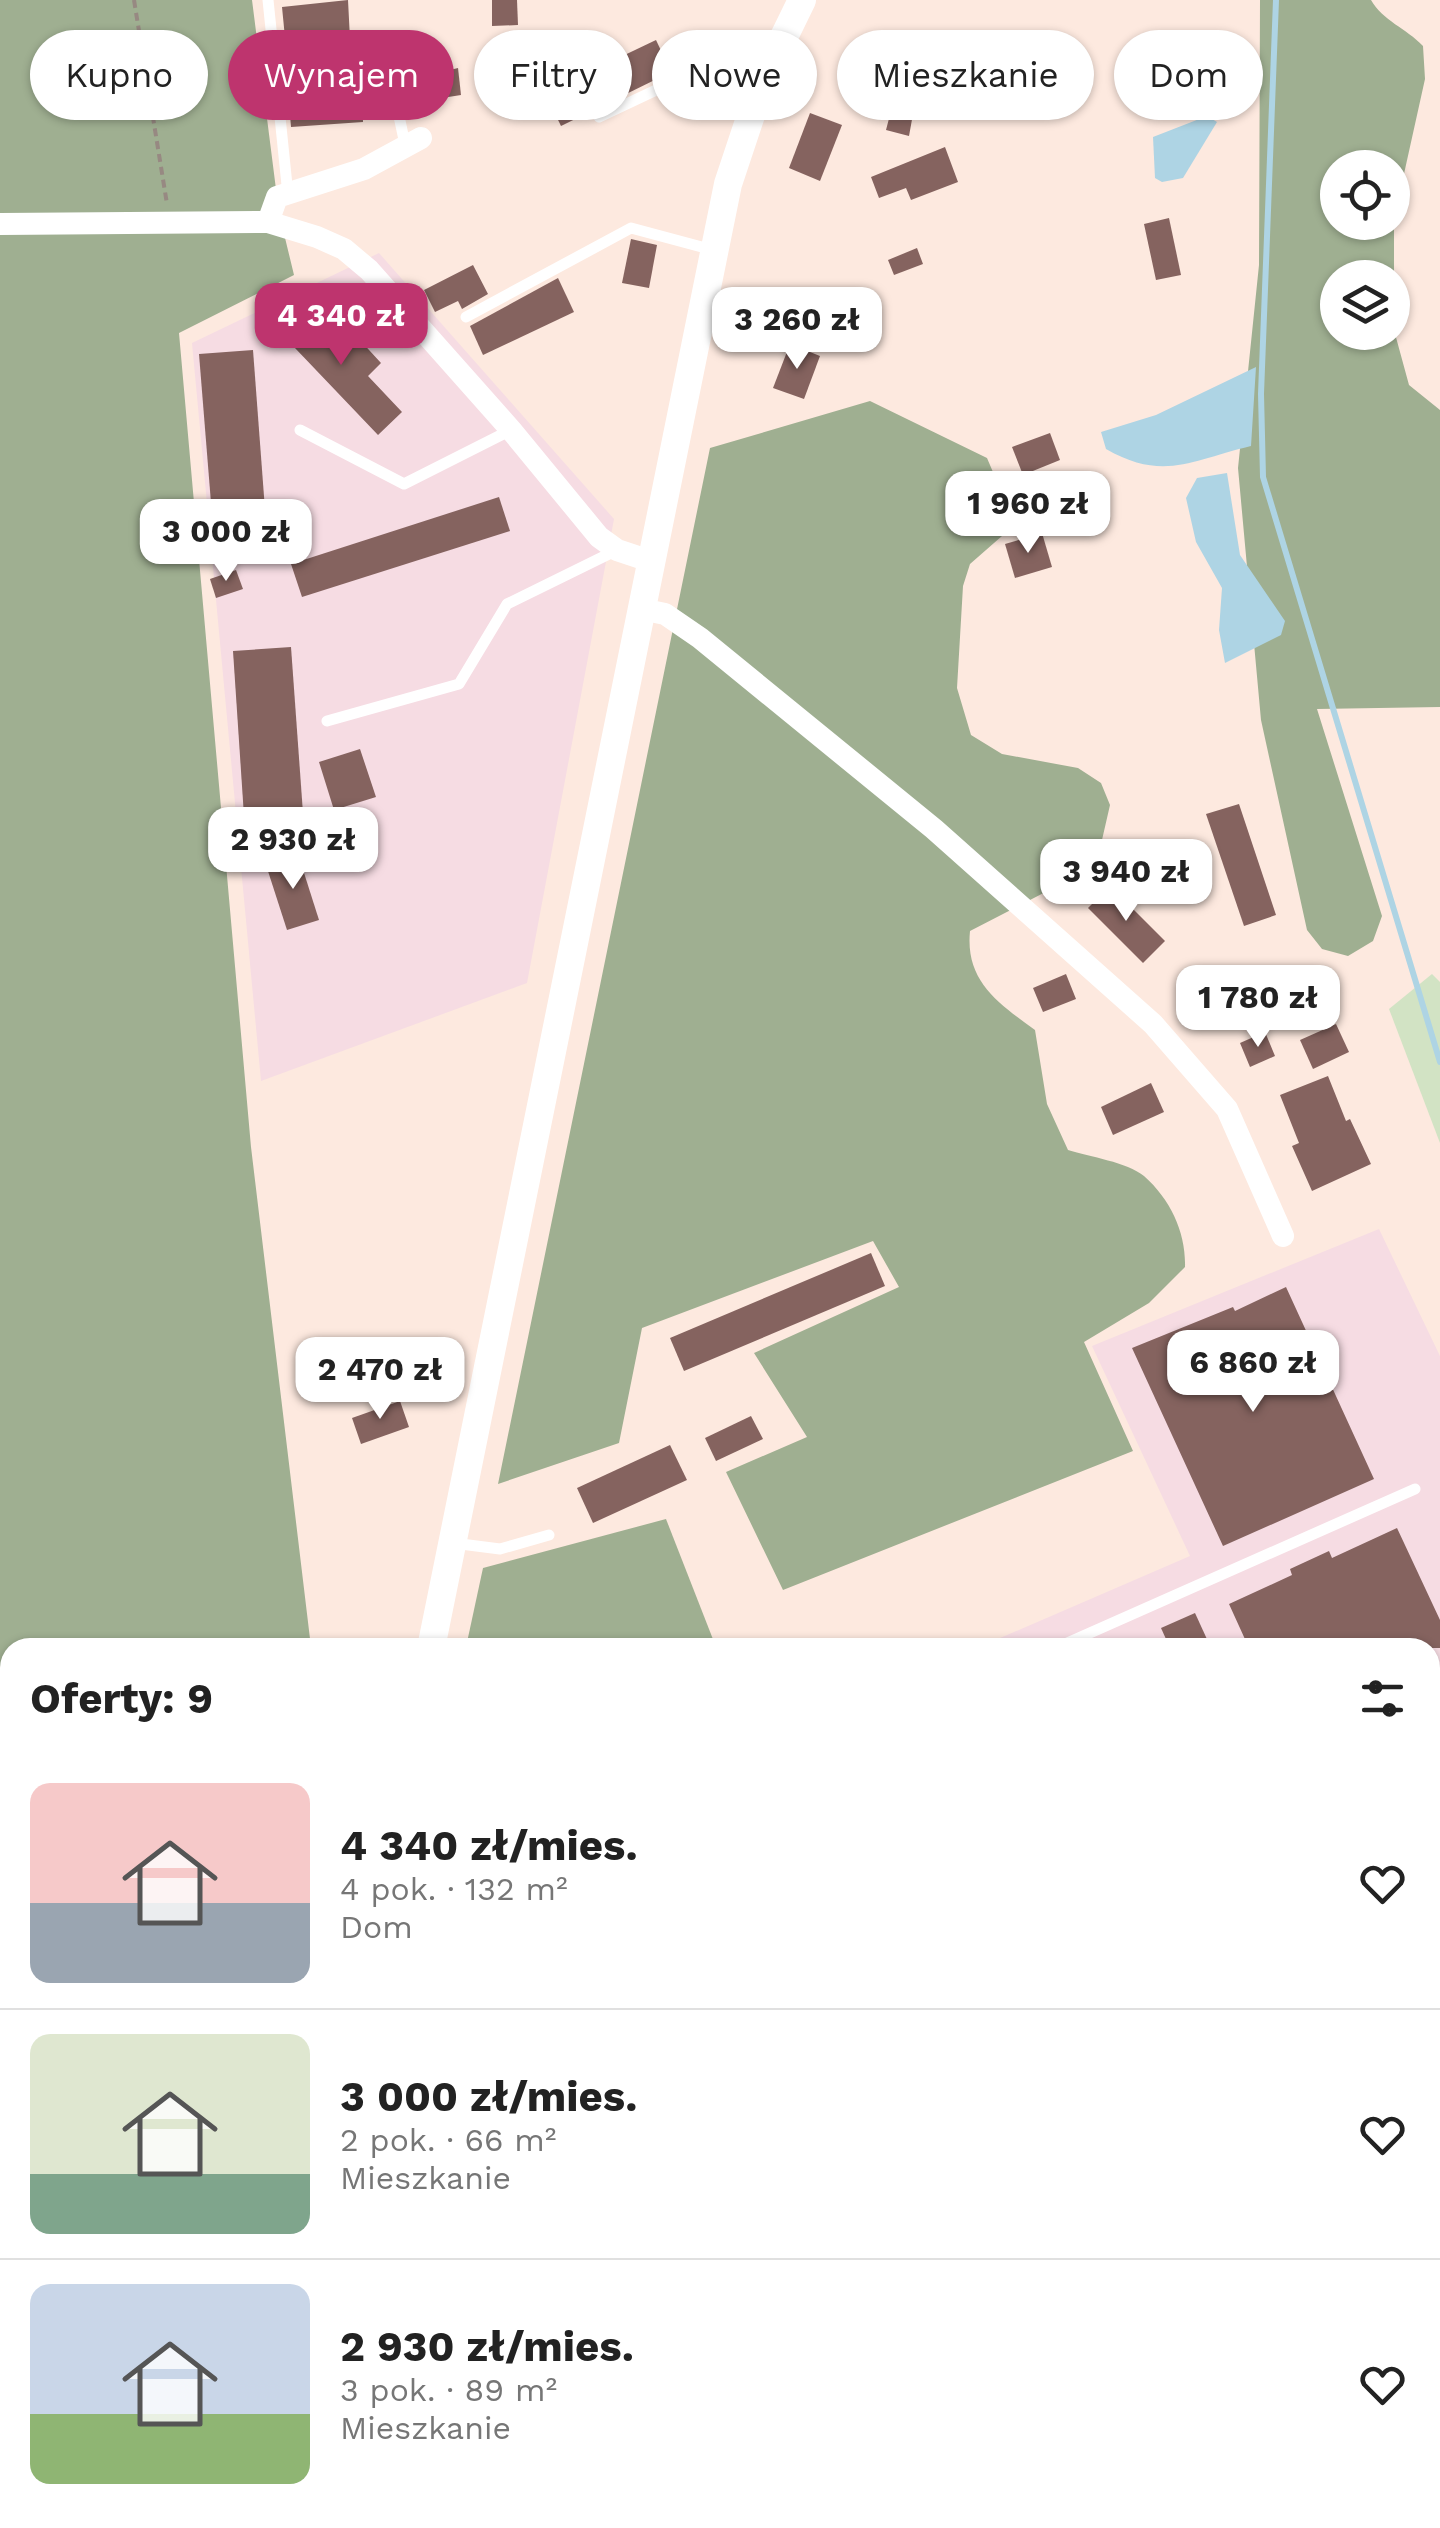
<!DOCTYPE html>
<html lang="pl">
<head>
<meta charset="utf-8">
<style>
  body { margin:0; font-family:"Work Sans",sans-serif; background:#f6f6f6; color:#222; height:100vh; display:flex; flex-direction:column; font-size:38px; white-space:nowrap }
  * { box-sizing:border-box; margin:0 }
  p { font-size:32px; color:#767676 }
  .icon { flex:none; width:55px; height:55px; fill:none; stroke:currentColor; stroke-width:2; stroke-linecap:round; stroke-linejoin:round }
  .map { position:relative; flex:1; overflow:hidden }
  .details { position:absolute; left:0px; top:1638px; width:1440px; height:892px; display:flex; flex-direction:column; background:#fff; border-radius:30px 30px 0 0; box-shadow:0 2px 8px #0004 }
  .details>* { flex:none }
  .hud { position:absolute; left:30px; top:30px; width:1380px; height:90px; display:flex; gap:20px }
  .tools { position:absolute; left:1320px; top:150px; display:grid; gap:20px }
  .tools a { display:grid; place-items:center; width:90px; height:90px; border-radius:50%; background:#fff; box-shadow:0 2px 8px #0004; font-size:50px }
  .price { position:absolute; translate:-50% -85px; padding:0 22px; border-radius:20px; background:#fff; color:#222; font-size:32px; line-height:65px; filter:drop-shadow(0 2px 5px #0008) }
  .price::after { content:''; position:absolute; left:50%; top:60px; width:30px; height:22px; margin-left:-15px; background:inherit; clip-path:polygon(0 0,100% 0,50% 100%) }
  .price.on { background:#be346e; color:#fff }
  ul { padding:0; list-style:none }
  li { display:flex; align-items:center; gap:30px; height:250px; padding:0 30px }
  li+li { border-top:2px solid #e0e0e0 }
  li span { display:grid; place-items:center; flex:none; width:280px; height:200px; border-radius:20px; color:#555 }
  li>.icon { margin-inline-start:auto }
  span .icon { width:120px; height:120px; fill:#fffc; stroke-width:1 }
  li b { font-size:42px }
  h2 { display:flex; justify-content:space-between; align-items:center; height:120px; padding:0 30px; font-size:42px }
  .chip { padding:0 35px; border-radius:45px; background:#fff; box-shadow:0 2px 8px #0004; font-size:35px; line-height:90px }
  .chip.on { background:#be346e; color:#fff }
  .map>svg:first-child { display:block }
  .industrial { fill:#f6dce3 }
  .green { fill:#d2e3c4 }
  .forest { fill:#9faf91; fill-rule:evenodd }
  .water { fill:#aed4e4 }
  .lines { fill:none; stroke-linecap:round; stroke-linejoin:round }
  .stream { stroke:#aed4e4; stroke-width:6 }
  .building { fill:#85635f }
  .path { stroke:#978982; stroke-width:4; stroke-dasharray:8 5; stroke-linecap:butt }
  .service { stroke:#fff; stroke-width:11 }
  .minor { stroke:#fff; stroke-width:22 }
  .tertiary { stroke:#fff; stroke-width:28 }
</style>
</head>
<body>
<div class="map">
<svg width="1440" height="2528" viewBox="0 0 1440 2528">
  <rect width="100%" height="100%" fill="#fde9df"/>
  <g class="industrial">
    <polygon points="379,253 614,519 527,983 261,1081 192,343"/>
    <polygon points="1379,1229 1440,1356 1440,1839 1430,1843 1430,1648 977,1648 1190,1556 1092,1346"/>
    <polygon points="1440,2242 1440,2470 1430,2474 1430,2246"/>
    <polygon points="35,2520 220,2520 218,2528 17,2528"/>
    <polygon points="305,2520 1327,2520 1310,2528 293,2528"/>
  </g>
  <polygon class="green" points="1432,974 1440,982 1440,1143 1389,1009"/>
  <g class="forest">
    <polygon points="0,0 252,0 279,213 294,275 179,333 251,1147 311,1647 10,1648 10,2495 0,2499"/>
    <path d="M1260,0H1371C1383,21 1406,28 1423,46L1425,79L1394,219V330L1409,385L1440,410V707L1317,709L1382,916L1373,941L1348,956L1322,949L1307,930L1261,720L1238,468L1259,265ZM1338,168H1392V222H1338ZM1338,278H1392V332H1338Z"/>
    <path d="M870,401L987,458L1007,505L1010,529L970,564L963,586L957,688L971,735L1002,754L1078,768L1101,783L1110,805L1099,853L1059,885L970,931C965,981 998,1003 1035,1030L1047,1104L1068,1150C1090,1157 1127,1162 1144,1176C1171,1200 1186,1233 1185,1267L1149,1303L1084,1342L1133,1451L783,1590L726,1472L807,1437L754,1353L899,1287L873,1241L642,1328L619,1443L498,1484L710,448Z"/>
    <polygon points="666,1519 716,1647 466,1647 483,1568"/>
  </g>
  <g class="water">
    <polygon points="1207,116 1217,122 1183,178 1162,182 1155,178 1153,137"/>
    <path d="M1256,367L1251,446C1192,460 1164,482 1106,449L1101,432L1156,415Z"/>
    <polygon points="1227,473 1240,555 1285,621 1281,635 1225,663 1219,630 1222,588 1196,542 1186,498 1197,478"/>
  </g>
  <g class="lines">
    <polyline class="stream" points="1276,0 1261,394 1263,477 1440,1062"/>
  </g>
  <g class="building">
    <polygon points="348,0 350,39 306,41 306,47 286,48 282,7"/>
    <polygon points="492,0 517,0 518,25 492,26"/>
    <polygon points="656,40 671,72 561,126 545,93"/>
    <polygon points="458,68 461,95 423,101 418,78"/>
    <polygon points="361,70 363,122 291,127 289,103 326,100 325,71"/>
    <polygon points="883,89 917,92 909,136 886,130 892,107 882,106"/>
    <polygon points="810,113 842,125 820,181 789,168"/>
    <polygon points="945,147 958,182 911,200 906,188 879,198 871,177"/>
    <polygon points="1169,218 1181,275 1156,280 1144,224"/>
    <polygon points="631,239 657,245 649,288 622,283"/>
    <polygon points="917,248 923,264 894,275 888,260"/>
    <polygon points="473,265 488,294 462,309 458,301 435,312 424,290"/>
    <polygon points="558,278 574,312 483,355 470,326"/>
    <polygon points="298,303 344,351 358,338 381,363 368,376 402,412 378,435 274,326"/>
    <polygon points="790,344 820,356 804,399 773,388"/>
    <polygon points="253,350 267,536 214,540 199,354"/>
    <polygon points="1050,433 1060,460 1023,475 1012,447"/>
    <polygon points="499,497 510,531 302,597 291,564"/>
    <polygon points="1042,533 1052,567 1015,578 1005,544"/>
    <polygon points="236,570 243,589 216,598 210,579"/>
    <polygon points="291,647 304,827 245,831 233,651"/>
    <polygon points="360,749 376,797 334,810 319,762"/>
    <polygon points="1239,804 1276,915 1244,926 1206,814"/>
    <polygon points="298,854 319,920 287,930 266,865"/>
    <polygon points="1110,886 1165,941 1143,963 1088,908"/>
    <polygon points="1066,974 1076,999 1043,1012 1033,988"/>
    <polygon points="1336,1024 1349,1052 1313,1069 1300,1040"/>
    <polygon points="1265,1032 1275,1056 1250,1067 1240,1043"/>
    <polygon points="1328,1076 1346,1121 1350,1119 1371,1164 1312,1191 1292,1146 1299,1143 1280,1095"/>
    <polygon points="1151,1083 1164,1112 1113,1135 1101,1107"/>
    <polygon points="871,1253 885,1286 684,1371 670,1338"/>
    <polygon points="1286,1287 1374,1479 1223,1546 1132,1348 1233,1307 1235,1311"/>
    <polygon points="400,1401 409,1427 361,1444 352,1418"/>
    <polygon points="751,1416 763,1439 716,1461 705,1438"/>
    <polygon points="670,1445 687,1480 593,1523 577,1488"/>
    <polygon points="1397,1528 1440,1620 1440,1648 1249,1648 1229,1604 1292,1575 1290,1569 1329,1551 1332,1558"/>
    <polygon points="1195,1613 1211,1648 1170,1648 1161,1628"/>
  </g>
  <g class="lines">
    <polyline class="path" points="134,0 167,204"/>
    <g class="service">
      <polyline points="268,0 288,195"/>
      <polyline points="387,60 406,149"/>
      <polyline points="599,117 707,66 761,82"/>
      <polyline points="466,317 631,228 713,250"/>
      <polyline points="300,430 404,484 511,430"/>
      <polyline points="327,721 459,684 507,604 617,550"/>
      <polyline points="453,1543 500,1549 549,1535"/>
      <polyline points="1056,1648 1415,1489"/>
      <polyline points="938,2520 942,2528"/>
    </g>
    <g class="minor">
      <polyline points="268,222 277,197 364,169 421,138"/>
      <polyline points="0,224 268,222 317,237 344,249 369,270 511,430 599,537 617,550 650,561"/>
      <polyline points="641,609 665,614 700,638 934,829 1153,1024 1227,1109 1283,1236"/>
      <polyline points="1430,2497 1440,2492"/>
      <polyline points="0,2518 10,2513"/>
      <polyline points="1361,2528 1379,2520"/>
    </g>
    <g class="tertiary">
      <polyline points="431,1648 728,184 762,82 802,0"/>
      <polyline points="252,2528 254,2520"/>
    </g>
  </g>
</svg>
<div class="tools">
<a><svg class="icon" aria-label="locate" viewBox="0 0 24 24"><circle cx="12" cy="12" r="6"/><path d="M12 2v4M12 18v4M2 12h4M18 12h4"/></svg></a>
<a><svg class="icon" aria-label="layers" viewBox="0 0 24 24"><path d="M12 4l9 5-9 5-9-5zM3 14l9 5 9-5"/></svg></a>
</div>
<b class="price on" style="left:341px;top:368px">4 340 zł</b>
<b class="price" style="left:797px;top:372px">3 260 zł</b>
<b class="price" style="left:1028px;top:556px">1 960 zł</b>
<b class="price" style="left:226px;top:584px">3 000 zł</b>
<b class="price" style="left:293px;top:892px">2 930 zł</b>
<b class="price" style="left:1126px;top:924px">3 940 zł</b>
<b class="price" style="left:1258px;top:1050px">1 780 zł</b>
<b class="price" style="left:1253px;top:1415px">6 860 zł</b>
<b class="price" style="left:380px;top:1422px">2 470 zł</b>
<div class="hud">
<a class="chip">Kupno</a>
<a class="chip on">Wynajem</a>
<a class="chip">Filtry</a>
<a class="chip">Nowe</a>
<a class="chip">Mieszkanie</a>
<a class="chip">Dom</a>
</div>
<section class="details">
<h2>Oferty: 9<svg class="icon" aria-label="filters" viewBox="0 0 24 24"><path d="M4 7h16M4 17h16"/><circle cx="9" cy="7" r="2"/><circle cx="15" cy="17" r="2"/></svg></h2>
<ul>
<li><span style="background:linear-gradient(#f6c9c9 60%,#9aa5b1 0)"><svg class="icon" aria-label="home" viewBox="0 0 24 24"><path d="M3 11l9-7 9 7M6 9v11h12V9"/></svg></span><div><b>4 340 zł/mies.</b><p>4 pok. · 132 m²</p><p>Dom</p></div><svg class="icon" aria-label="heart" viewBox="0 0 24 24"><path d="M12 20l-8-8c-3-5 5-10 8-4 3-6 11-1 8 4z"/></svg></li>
<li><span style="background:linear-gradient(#dfe7d0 70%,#7fa58c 0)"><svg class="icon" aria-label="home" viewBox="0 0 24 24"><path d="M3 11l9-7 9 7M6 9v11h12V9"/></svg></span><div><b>3 000 zł/mies.</b><p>2 pok. · 66 m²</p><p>Mieszkanie</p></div><svg class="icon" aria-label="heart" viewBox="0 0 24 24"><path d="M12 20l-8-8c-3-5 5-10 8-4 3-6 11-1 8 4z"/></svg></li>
<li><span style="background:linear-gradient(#c9d6e8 65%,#8fb573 0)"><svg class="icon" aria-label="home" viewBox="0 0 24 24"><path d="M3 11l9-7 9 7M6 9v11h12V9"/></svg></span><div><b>2 930 zł/mies.</b><p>3 pok. · 89 m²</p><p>Mieszkanie</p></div><svg class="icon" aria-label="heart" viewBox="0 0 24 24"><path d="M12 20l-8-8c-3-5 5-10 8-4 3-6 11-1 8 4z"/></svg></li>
</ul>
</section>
</div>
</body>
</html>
